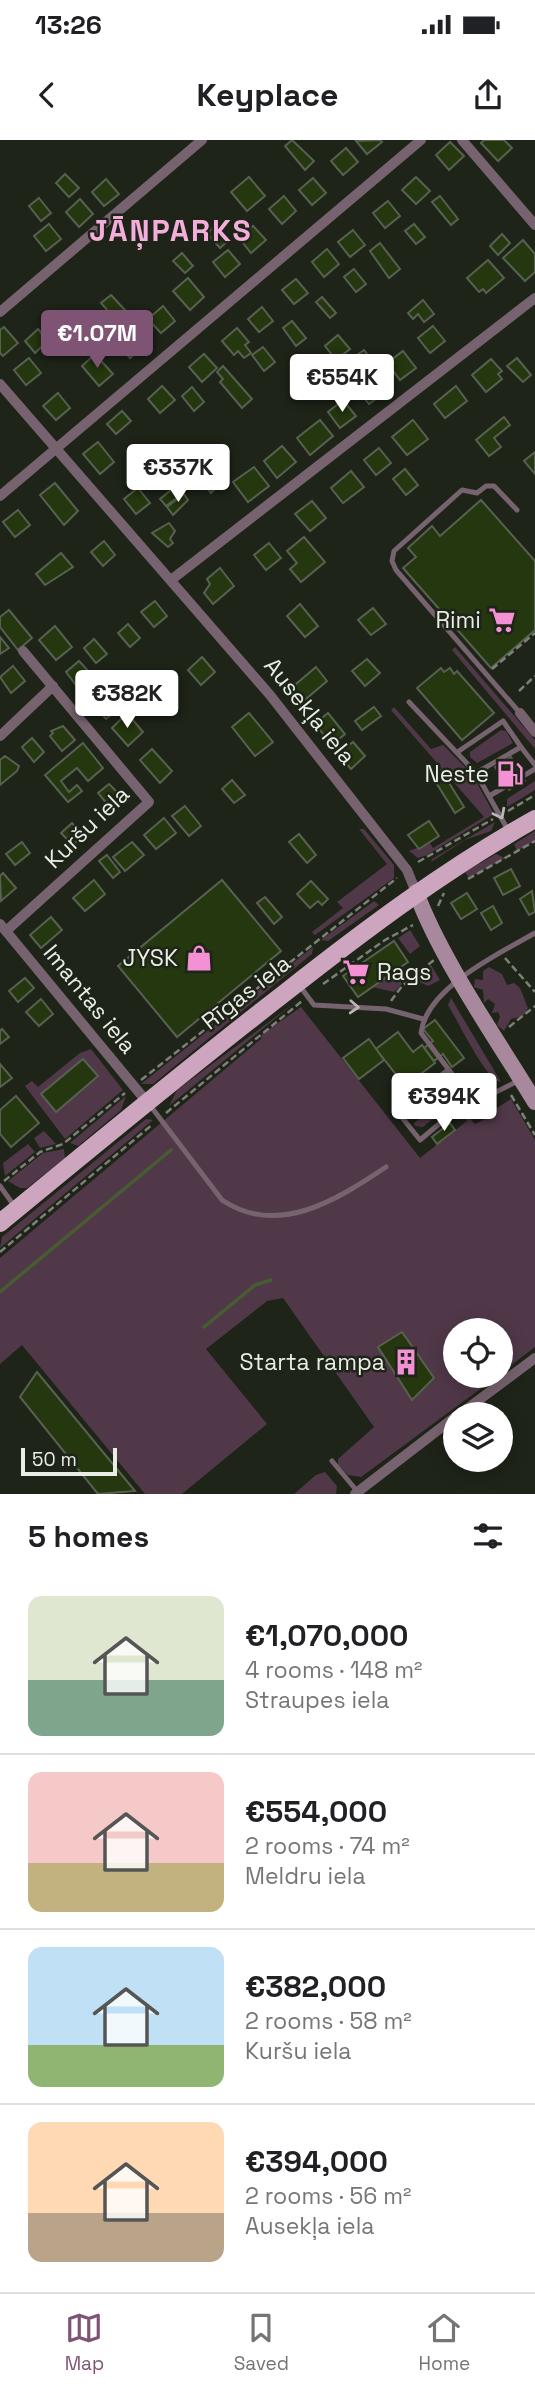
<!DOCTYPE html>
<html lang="en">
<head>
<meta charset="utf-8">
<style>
  body { margin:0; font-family:"Space Grotesk",sans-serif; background:#f2f2f2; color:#202124; height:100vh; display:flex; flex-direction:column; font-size:26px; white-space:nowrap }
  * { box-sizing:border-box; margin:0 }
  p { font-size:23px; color:#757577 }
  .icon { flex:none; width:38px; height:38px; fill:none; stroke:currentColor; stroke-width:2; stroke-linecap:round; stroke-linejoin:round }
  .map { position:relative; height:1354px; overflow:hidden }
  .panel { display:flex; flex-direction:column; background:#fff; flex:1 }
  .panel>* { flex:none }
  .fabs { position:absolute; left:443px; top:1178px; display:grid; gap:14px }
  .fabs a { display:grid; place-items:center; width:70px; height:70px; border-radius:50%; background:#fff; box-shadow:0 4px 18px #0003; font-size:35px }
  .scale { position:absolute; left:21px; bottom:18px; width:96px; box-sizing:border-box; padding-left:7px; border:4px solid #e9ede5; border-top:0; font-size:19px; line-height:24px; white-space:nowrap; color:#e9ede5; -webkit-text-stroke:5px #1e2418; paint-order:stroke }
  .price { position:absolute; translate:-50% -60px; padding:0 16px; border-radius:7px; background:#fff; color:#222; font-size:23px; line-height:46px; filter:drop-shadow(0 2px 4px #0008) }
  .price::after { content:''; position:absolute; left:50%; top:42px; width:21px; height:16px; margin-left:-10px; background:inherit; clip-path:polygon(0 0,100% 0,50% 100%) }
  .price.selected { background:#7f5373; color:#fff }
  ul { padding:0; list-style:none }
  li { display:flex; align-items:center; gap:21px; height:175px; padding:0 28px }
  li+li { border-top:2px solid #e0e0e0 }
  li span { display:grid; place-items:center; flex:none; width:196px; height:140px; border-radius:14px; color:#555 }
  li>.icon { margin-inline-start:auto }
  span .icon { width:84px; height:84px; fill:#fffc; stroke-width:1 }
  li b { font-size:30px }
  h2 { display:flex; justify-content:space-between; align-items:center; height:84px; padding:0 28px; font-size:30px }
  .status { display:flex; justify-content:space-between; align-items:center; height:49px; padding:0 35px; background:#fff; direction:ltr }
  .status svg { height:19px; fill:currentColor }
  header { display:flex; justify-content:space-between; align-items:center; height:91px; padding:0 28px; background:#fff; font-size:32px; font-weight:600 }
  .tab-bar { display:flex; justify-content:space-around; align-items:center; height:98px; border-top:2px solid #e0e0e0; background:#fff; font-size:19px; color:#757577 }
  .tab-bar a { display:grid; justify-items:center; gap:4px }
  .tab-bar .selected { color:#7f5373 }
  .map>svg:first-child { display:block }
  .green { fill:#503848; fill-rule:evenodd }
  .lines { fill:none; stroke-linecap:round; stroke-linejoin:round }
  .stream { stroke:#475c33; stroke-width:3.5 }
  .building { fill:#24370e; stroke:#586051; stroke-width:2 }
  .path { stroke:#7b8176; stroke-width:2.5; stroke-dasharray:7 3.5; stroke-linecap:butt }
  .lane { stroke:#77636f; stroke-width:5 }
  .street { stroke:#77636f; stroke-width:10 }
  .secondary { stroke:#a8889c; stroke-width:16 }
  .primary { stroke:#cda5bf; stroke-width:18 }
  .oneway { stroke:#bbb6b6 }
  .labels { text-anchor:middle; stroke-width:5; stroke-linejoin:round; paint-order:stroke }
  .poi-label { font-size:23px; fill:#e9ede5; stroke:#1e2418; text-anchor:end }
  .street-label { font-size:23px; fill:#e9ede5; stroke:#1e2418 }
  .district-label { font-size:30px; font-weight:bold; letter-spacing:2px; fill:#f4aedc; stroke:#1e2418 }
</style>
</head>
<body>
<div class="status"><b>13:26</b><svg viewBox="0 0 49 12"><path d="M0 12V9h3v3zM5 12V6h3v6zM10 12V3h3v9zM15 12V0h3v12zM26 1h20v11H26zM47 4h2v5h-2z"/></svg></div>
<header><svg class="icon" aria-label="back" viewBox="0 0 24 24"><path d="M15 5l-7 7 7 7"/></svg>Keyplace<svg class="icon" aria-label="share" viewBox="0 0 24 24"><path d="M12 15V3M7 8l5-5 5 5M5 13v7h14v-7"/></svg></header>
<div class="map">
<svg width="535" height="1354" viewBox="0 0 535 1354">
  <rect width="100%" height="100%" fill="#1e2418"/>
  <g class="green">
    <polygon points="455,507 535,600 535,609 452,510"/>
    <polygon points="394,567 431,609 443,605 472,634 494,674 427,715 418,718 409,711 430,703 433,708 484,677 391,570"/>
    <polygon points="501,590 506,591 513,603 477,623 470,617 470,612"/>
    <polygon points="535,641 535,650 507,667 507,659"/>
    <polygon points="495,682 491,691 465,700 431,722 432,719"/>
    <polygon points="359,689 364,689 394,725 394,738 315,795 312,792 343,768 337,762 387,724"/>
    <polygon points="535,691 535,701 517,711 514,704"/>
    <polygon points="496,714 505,718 469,738 465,732"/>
    <polygon points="374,761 379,765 328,801 321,800"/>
    <polygon points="410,790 420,806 410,814 398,798"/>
    <polygon points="313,807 312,814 153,944 141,944"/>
    <polygon points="431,825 440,840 428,846 415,840"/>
    <polygon points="489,827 502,834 507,845 514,843 520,848 528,868 523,876 511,879 504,891 497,885 500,877 498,872 492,873 495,864 488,859 484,863 483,850 474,847 475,839 483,840 483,831"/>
    <polygon points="395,831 402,844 394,852 372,847"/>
    <path d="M451,858L501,942C486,941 457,879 448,865Z"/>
    <polygon points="293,864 169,966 177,950"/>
    <polygon points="301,867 420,1018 467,981 465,973 475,984 493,975 495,969 511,959 535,1000 535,1207 501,1233 500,1190 455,1190 455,1236 498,1236 361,1337 348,1335 338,1325 338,1319 374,1287 283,1158 267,1161 206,1209 267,1284 182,1354 145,1354 22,1205 0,1224 0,1118 261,899 262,894"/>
    <path d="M91,909L123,950L65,999L25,946L32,941L38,947L80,913ZM83,919L97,937L55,971L41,954Z"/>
    <polygon points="455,951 454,962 423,987 415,986 414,983 438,963 442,968 454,959 450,953"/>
    <polygon points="126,956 121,970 78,1006 70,1003"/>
    <polygon points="146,979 153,980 0,1108 2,1097"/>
    <polygon points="44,991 56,1004 40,1008 34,998"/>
    <polygon points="28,1004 35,1012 5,1036 3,1023"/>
    <polygon points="64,1009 65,1018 27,1048 20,1048 8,1041 43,1013"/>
    <polygon points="325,1332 337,1346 336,1354 294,1354 316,1335"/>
  </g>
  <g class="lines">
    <g class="stream">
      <polyline points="0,1152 171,1010"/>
      <polyline points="204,1187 255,1145 271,1140"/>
    </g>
  </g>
  <g class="building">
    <polygon points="292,0 314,21 305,30 285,6"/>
    <polygon points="380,0 382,2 367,14 356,1"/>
    <polygon points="484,0 504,0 512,8 498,21 481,3"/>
    <polygon points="450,2 464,16 449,30 436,15"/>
    <polygon points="346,8 358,22 343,35 331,21"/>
    <polygon points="65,34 79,48 69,57 56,43"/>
    <polygon points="249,37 265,56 247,71 231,52"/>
    <polygon points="416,37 430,51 416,64 402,50"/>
    <polygon points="313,38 326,53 312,65 299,50"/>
    <polygon points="106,39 119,54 104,66 92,52"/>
    <polygon points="284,56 296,71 282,84 269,69"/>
    <polygon points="440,56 458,79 451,85 432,62"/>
    <polygon points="39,58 51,73 41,81 29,66"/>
    <polygon points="80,59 93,74 79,87 66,72"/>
    <polygon points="388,61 400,76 385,88 373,73"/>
    <polygon points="49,84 61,99 46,111 34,96"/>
    <polygon points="414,84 425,97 416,104 405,91"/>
    <polygon points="216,85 229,100 220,108 207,93"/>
    <polygon points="253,86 266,100 251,113 239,98"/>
    <polygon points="353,90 365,105 350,117 338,102"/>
    <polygon points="502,94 510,103 498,115 490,106"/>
    <polygon points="523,100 535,114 535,132 525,141 503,118"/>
    <polygon points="380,103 400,129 389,138 370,111"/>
    <polygon points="327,109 339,124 324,137 312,122"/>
    <polygon points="228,110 240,124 225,137 213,122"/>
    <polygon points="182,113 193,126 185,133 173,121"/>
    <polygon points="488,120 504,138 486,153 483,149 479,152 467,138"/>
    <polygon points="354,129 366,144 356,152 344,137"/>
    <polygon points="188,138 204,157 190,170 173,151"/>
    <polygon points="296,139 308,153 294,164 282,150"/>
    <polygon points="111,155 125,170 115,179 101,163"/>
    <polygon points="322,157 336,173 330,178 316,162"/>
    <polygon points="423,160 434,174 424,182 418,174 413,179 408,173"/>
    <polygon points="163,166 175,181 161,193 148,179"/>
    <polygon points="262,167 273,181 259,192 248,179"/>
    <polygon points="292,181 306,198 296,206 283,188"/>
    <polygon points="433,186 445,201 430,213 418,198"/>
    <polygon points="4,187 18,203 3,216 0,213 0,190"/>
    <polygon points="237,188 249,202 245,205 251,213 244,218 238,211 234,215 222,201"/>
    <polygon points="38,189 48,201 35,213 25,201"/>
    <polygon points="132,191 145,205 130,218 117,203"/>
    <polygon points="338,195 350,209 336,220 325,206"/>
    <polygon points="263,207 275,222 264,231 252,215"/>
    <polygon points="364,210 373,222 363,229 359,223 349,231 344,224"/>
    <polygon points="403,211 416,228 400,240 387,223"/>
    <polygon points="95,214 113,234 99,246 82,226"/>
    <polygon points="204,214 217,228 202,242 189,227"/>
    <polygon points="29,218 41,233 26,245 14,230"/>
    <polygon points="517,218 531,235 523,242 507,226"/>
    <polygon points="491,219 502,231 498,234 502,239 486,252 472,235"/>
    <polygon points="223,226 252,259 242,268 220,242 223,239 217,232"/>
    <polygon points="372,237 384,253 369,264 357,249"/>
    <polygon points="162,246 175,260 160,273 148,259"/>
    <polygon points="456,246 467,261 445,278 434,264"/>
    <polygon points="192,247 204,262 194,271 182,256"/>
    <polygon points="58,253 70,268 56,280 43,266"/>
    <polygon points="343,260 356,276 340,288 328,272"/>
    <polygon points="122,271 131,281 116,294 107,284"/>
    <polygon points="504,277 510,285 494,298 501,307 489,316 476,300"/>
    <polygon points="320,280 333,296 310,315 297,298"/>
    <polygon points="413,280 428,299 407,315 392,297"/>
    <polygon points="98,302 114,322 100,334 83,314"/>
    <polygon points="282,306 296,322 277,338 264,321"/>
    <polygon points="379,308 391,323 376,335 364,320"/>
    <polygon points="535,312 535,334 524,321"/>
    <polygon points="154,313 162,323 147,336 138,325"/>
    <polygon points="254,327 269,346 248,362 233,342"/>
    <polygon points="405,329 418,345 406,355 393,339"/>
    <polygon points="351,331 364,347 343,363 331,348"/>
    <polygon points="207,336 216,348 211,353 201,340"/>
    <polygon points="55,343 78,371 64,385 40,355"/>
    <polygon points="175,347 181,355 166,366 160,359"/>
    <polygon points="138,348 150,363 136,374 124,359"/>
    <polygon points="184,354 188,360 173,375 167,367"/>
    <polygon points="481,360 535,421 535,490 491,528 403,428 416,417 408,408 432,386 440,396"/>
    <polygon points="312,361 326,378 310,391 295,374"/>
    <polygon points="18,370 30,385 15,397 3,382"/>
    <polygon points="169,383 175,391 170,399 173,403 168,407 152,393"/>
    <polygon points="304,397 325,422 301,442 290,429 297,423 287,411"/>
    <polygon points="104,401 115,415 103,426 91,412"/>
    <polygon points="269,403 281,418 266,430 254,415"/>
    <polygon points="61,413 73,427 45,445 36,434"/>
    <polygon points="220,428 234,446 213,464 204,453 210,444 207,439"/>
    <polygon points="155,461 167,476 154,487 141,472"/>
    <polygon points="300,464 318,486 305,497 287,476"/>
    <polygon points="373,468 386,484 371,495 358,480"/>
    <polygon points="9,470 32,498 18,510 0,487 0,477"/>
    <polygon points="128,484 140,498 130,507 118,493"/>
    <polygon points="55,486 72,507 56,520 39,500"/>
    <polygon points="0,497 9,508 0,514"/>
    <polygon points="94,499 107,514 96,523 84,508"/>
    <polygon points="202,517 215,532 201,545 188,530"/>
    <polygon points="367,519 380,533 365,546 352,531"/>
    <polygon points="79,521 90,533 76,545 66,532"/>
    <polygon points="13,526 25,541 11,553 0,537"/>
    <polygon points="316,527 327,541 300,564 289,550"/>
    <polygon points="441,528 444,532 450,528 454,534 457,531 494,573 462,600 417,548"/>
    <polygon points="169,534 177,544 163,557 154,547"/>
    <polygon points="106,550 120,568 106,579 91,562"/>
    <polygon points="374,567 381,576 362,590 355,581"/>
    <polygon points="127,573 143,592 128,606 112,588"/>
    <polygon points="249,573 273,602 255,616 232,587"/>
    <polygon points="328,573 345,594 332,605 315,584"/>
    <polygon points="63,586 75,600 62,611 50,596 53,593 51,591"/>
    <polygon points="32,598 44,612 34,622 22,607"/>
    <polygon points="353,602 365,616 351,629 338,614"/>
    <polygon points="83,603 103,628 88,641 77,628 61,641 69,652 77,645 82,651 68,662 45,635"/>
    <polygon points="152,609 172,631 160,643 140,620"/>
    <polygon points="5,616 19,626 17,631 0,645 0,620"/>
    <polygon points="511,617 525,641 509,650 495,627"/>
    <polygon points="441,630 464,667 455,673 432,636"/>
    <polygon points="232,640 245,655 234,663 222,649"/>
    <polygon points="109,644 125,660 112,670 98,653"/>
    <polygon points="185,666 201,686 189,696 172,676"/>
    <polygon points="164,678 176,693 156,709 144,695"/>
    <polygon points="429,681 439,696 419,709 408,695"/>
    <polygon points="72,683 83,696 73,705 61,693"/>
    <polygon points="299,694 316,715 307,723 289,702"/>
    <polygon points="22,702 30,713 15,725 6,714"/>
    <polygon points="132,702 144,715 125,731 113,717"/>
    <polygon points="107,715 120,732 113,738 99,721"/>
    <polygon points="511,729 520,746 503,755 494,738"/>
    <polygon points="3,733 16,748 1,761 0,736"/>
    <polygon points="94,740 105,754 85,771 73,758"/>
    <polygon points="222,740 281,811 177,897 118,826"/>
    <polygon points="311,741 328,759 322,765 318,761 310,768 297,754"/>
    <polygon points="532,751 535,772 529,775 520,759"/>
    <polygon points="467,753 477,769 461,779 451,763"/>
    <polygon points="265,757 282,777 274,784 257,763"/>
    <polygon points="493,766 502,783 491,790 481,773"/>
    <polygon points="51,777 62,790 41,808 30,795"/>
    <polygon points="394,801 408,822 358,857 343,836"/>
    <polygon points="25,838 34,848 18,862 9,851"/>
    <polygon points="41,859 53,874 39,886 26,872"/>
    <polygon points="435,880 464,918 452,927 443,914 434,921 424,908 433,901 423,889"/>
    <polygon points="2,889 9,897 0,904 0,891"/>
    <polygon points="398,892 413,912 422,905 435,923 405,946 376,909"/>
    <polygon points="369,899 384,920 359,939 343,918"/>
    <polygon points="83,919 98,936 56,972 41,954"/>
    <polygon points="0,924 12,938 0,947"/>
    <polygon points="16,956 39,983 11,1007 0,994 0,970"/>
    <polygon points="450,983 455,990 437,1004 432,997"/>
    <polygon points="402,1192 434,1238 412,1260 378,1207"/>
    <polygon points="37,1232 135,1351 98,1354 20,1257"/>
  </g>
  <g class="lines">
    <g class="path">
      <polyline points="492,529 535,493"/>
      <polyline points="519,551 535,536"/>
      <polyline points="508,671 535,655"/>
      <polyline points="418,722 493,679"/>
      <polyline points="468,739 535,701"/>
      <polyline points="438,766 444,753"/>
      <polyline points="505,818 535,852"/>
      <polyline points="323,844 385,800 413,785"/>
      <polyline points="391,861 402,846 434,820"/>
      <polyline points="509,887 535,866"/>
      <polyline points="141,940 397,738"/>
      <polyline points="511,955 535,995"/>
      <polyline points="166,973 302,861"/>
      <polyline points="4,1041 40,1012 63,1004 125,953"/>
      <polyline points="0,1112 153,984"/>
    </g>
    <g class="lane">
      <polyline points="517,370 494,346 486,346 477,353 462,350 394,411 392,421 396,430 520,573"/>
      <polyline points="409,562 476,633 521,607 535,625"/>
      <polyline points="459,611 503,581 521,607"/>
      <polyline points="476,633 508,690"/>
      <polyline points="491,655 535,629"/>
      <polyline points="299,845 314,865 386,869 423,879"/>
      <polyline points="448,930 396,970 420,1000 470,958"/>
      <path d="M518,941L474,963L421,893C426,848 500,813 535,793"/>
      <path d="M149,964L222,1060C278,1098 338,1059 386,1027"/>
      <polyline points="0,1046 15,1067"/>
      <polyline points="332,1321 357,1351"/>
    </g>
    <g class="street">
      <polyline points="462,0 535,85"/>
      <polyline points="0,172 202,0"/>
      <polyline points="0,244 270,555 407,730 416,752"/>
      <polyline points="0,356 421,0"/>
      <polyline points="171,440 535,158"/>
      <polyline points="520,573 535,592"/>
      <polyline points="0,596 53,546"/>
      <polyline points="0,784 147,962"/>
      <polyline points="6,791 149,662 23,511"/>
      <polyline points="460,1274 535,1218"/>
      <polyline points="355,1354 455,1277"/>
    </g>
    <path class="secondary" d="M416,752C441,820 497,899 535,962"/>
    <path class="primary" d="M0,1083C95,1005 189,927 286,852C366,789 446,729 535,679"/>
  </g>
  <defs><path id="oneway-chevron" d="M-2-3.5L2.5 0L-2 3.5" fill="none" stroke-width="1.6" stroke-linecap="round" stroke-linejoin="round" transform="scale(1.75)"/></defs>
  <g class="oneway">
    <use href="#oneway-chevron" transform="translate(500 674) rotate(63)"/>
    <use href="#oneway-chevron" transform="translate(354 867) rotate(3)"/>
  </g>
  <defs>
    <g id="supermarket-bare" transform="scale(2.1)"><path d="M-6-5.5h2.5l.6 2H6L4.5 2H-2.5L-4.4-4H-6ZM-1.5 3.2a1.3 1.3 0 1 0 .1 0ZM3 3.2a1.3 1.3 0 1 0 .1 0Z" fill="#f491d4" stroke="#1e2418" stroke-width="2.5" paint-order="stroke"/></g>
    <g id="fuel-bare" transform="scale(2.1)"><path d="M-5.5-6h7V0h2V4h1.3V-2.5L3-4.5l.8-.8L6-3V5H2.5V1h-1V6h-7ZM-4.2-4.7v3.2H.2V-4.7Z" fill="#f491d4" stroke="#1e2418" stroke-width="2.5" paint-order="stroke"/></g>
    <g id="shop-bare" transform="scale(2.1)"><path d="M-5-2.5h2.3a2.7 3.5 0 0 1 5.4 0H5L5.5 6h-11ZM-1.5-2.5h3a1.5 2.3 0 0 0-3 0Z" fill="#f491d4" stroke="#1e2418" stroke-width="2.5" paint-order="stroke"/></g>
    <g id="building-bare" transform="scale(2.1)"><path d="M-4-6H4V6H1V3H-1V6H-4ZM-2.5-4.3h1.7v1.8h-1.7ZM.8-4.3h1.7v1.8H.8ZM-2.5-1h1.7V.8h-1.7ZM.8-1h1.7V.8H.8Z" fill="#f491d4" stroke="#1e2418" stroke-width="2.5" paint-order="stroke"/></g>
  </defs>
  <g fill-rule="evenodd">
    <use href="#supermarket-bare" x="502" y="480"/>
    <use href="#fuel-bare" x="510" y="634"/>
    <use href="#shop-bare" x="199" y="818"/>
    <use href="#supermarket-bare" x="356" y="832"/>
    <use href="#building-bare" x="406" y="1222"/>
  </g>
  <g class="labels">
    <g class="poi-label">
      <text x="481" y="488">Rimi</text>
      <text x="489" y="642">Neste</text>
      <text x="178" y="826">JYSK</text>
      <text x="377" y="840" text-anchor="start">Rags</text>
      <text x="385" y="1230">Starta rampa</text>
    </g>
    <g class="street-label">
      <text transform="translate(310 571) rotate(51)" y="8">Ausekļa iela</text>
      <text transform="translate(87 687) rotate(-44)" y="8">Kuršu iela</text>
      <text transform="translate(246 852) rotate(-38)" y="8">Rīgas iela</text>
      <text transform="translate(90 859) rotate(51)" y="8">Imantas iela</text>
    </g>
    <g class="district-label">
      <text x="171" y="101">JĀŅPARKS</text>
    </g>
  </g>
</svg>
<div class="fabs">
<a><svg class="icon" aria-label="locate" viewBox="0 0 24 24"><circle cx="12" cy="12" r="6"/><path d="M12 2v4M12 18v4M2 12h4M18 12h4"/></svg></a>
<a><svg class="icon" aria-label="layers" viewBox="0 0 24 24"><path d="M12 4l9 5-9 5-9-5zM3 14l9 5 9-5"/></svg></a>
</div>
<div class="scale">50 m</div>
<b class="price selected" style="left:97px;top:230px">€1.07M</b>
<b class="price" style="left:342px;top:274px">€554K</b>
<b class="price" style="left:178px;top:364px">€337K</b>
<b class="price" style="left:127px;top:590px">€382K</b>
<b class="price" style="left:444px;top:993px">€394K</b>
</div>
<section class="panel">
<h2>5 homes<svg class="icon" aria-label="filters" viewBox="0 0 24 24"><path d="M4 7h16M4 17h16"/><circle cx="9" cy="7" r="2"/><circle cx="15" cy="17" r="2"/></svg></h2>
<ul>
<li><span style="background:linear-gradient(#dfe7d0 60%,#7fa58c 0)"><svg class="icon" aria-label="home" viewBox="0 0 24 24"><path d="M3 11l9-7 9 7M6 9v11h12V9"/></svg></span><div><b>€1,070,000</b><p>4 rooms · 148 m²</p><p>Straupes iela</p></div></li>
<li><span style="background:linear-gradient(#f6c9c9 65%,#c2b280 0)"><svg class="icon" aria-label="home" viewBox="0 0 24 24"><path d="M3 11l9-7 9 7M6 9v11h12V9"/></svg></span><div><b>€554,000</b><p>2 rooms · 74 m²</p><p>Meldru iela</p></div></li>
<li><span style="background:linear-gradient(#bfe0f5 70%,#8fb573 0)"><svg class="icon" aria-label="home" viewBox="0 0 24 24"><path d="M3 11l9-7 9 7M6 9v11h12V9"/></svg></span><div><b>€382,000</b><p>2 rooms · 58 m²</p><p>Kuršu iela</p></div></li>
<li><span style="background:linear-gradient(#ffd9b3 65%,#b9a48a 0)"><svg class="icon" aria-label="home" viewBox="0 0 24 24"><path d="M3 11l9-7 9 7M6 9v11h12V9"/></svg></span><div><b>€394,000</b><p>2 rooms · 56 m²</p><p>Ausekļa iela</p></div></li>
</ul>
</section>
<nav class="tab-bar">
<a class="selected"><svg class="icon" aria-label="map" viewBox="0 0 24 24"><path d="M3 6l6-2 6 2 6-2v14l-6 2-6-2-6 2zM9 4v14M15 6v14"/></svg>Map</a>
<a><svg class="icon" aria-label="saved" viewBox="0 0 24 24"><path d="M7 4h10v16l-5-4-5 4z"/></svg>Saved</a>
<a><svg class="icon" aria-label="home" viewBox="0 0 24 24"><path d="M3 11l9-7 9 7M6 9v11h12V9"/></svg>Home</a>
</nav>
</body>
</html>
